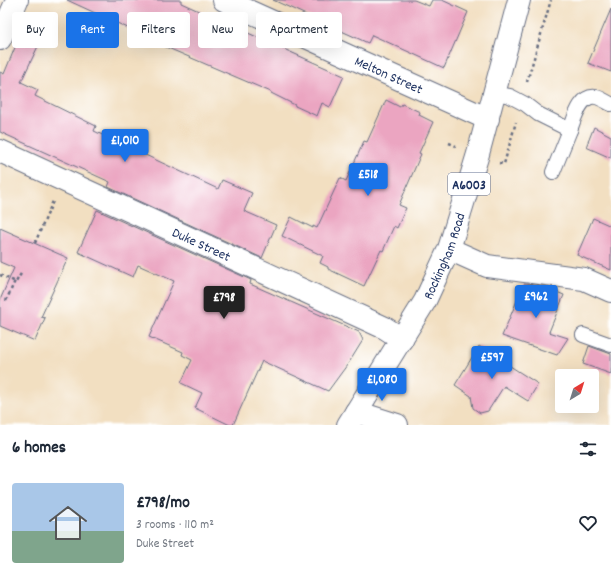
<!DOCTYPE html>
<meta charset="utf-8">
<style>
:root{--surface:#fff;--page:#f2f2f3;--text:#1f2937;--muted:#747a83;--accent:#1a73e8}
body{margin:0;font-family:Dekko,sans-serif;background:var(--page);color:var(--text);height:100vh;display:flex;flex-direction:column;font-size:15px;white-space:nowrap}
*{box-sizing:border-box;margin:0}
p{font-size:13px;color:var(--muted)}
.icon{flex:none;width:22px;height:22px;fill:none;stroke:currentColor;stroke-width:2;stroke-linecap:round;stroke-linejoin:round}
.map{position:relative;height:425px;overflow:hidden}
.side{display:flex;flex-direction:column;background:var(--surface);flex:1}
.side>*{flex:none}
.banner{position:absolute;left:12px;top:12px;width:400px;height:36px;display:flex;gap:8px}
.needle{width:26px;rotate:38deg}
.controls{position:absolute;left:555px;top:369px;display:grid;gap:8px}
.controls a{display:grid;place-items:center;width:44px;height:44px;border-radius:4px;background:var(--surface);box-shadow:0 4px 16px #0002;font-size:20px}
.price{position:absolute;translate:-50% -34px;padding:0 9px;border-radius:4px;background:var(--accent);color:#fff;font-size:13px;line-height:26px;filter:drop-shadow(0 1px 2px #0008)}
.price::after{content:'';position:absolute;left:50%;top:24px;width:12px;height:9px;margin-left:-6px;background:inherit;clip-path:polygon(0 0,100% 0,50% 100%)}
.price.selected{background:#222;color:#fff}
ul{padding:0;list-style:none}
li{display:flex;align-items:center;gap:12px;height:100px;padding:0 12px}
li span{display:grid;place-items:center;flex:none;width:112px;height:80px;border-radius:4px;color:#555}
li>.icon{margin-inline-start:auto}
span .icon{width:48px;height:48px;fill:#fffc;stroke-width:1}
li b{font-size:17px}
h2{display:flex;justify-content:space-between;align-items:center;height:48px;padding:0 12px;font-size:17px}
.pill{padding:0 14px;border-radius:4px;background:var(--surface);box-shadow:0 4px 16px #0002;font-size:14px;line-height:36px}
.pill.selected{background:var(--accent);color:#fff}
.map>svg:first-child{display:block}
.building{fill:#eba5c1}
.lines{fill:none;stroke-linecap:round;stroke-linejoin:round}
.service-casing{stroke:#666d81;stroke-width:16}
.minor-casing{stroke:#666d81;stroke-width:24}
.primary-casing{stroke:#666d81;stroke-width:24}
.path{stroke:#666d81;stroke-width:2.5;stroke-dasharray:3 3;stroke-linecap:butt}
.service{stroke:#fff;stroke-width:14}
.minor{stroke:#fff;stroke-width:22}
.primary{stroke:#fff;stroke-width:22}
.labels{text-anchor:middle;stroke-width:4;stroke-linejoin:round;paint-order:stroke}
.shield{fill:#fff;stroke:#5f6d8e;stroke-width:1}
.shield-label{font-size:13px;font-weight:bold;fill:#1b2f5e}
.street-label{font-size:14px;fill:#1b2f5e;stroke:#fff}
</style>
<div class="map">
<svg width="611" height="425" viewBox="0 0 611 425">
<rect width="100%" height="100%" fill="#fff"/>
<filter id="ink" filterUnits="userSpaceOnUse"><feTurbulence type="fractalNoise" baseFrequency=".025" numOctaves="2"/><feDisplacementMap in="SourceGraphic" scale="8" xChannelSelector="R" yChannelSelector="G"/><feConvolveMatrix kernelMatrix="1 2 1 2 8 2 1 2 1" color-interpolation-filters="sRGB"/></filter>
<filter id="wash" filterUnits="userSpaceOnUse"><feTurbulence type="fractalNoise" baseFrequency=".012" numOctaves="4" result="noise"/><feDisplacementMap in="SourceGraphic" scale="16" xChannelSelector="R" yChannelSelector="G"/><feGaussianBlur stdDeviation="0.9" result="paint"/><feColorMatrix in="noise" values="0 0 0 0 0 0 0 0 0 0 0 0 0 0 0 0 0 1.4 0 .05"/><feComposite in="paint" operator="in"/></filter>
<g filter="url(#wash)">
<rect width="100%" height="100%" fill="#f2dfc1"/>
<g id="blocks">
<g class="building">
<path d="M67 0H181V3L344 76 330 107 322 103 317 116 295 106V105L271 93V92L154 42V40Z"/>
<path d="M273 0H414L429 6 432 0H442L468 12 444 68 372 35 368 43Z"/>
<path d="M611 9V72L588 63Z"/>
<path d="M21 33 40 42 21 82 38 90 35 96 96 126 94 131 218 189 222 180 252 193 244 211 276 225 262 258 108 187 110 182 0 132V72L4 74Z"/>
<path d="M386 100 400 107 402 104 420 112 419 115 433 122 419 153 421 154 399 205 406 208 397 228 394 226 383 251 381 250 364 286 328 269V267L320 263 323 256 282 236 291 217 313 228V226L317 228 340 178 346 181 364 141 367 142Z"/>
<path d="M594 127 611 136V158L586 147Z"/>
<path d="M97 210 251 280 250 284 359 332 363 340 350 361 328 391 262 361 233 425H230L195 408 202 393 181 383 192 360 182 355 183 352 149 337 174 281 138 265 133 277 78 252Z"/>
<path d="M593 218 611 226V270L577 255Z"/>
<path d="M0 228 68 258 41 317 45 318 35 341 0 326V300L14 268 0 262Z"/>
<path d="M524 284 542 286 564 295 549 332 568 338 557 355 502 336Z"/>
<path d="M479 346 538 384 528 401 504 386 488 411 480 413 473 408 471 396 455 385Z"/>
<path d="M589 346 611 354V374L583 364Z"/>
</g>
</g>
</g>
<g filter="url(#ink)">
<use href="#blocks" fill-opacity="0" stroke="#666d81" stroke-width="1"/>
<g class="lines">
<g class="service-casing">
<g id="service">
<path d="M495 93 510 96 525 104 538 114 570 130 553 172"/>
<path d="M570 130C574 120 580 94 596 97 601 98 606 102 611 104"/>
<path d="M583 335 611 345"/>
</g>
</g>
<g class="minor-casing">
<g id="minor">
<path id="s1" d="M224 0 488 119"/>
<path d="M0 39 17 0"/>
<path id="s2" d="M0 151 385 328 402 339"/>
<path d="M449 249 487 266 584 279 611 291"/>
<path d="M356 412 397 425"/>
</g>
</g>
<g class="primary-casing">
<g id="primary">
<path id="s3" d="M348 425 425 301 449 249 478 154 519 0"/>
</g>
</g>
<g class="path">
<path d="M527 82 551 0"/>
<path d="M449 143 456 146"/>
<path d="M499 163 504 164 516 122"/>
<path d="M35 243 53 201"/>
<path d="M0 275 16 282 22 272"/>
<path d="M6 301 15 281"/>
</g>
<use href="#service" class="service"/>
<use href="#minor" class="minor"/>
<use href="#primary" class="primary"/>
</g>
</g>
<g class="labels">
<rect class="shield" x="448" y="173" width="42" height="22" rx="3"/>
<g class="shield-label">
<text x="469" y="189">A6003</text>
</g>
<g class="street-label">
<text dy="5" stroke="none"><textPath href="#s1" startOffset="181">Melton Street</textPath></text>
<text dy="5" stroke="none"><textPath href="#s2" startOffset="222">Duke Street</textPath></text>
<text dy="5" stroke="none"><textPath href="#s3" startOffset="195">Rockingham Road</textPath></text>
</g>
</g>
</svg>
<div class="controls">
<a><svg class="needle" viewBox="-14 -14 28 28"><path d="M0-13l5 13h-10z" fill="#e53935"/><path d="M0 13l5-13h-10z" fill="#747a83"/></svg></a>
</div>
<b class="price" style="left:125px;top:163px">£1,010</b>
<b class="price" style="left:368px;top:197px">£518</b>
<b class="price" style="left:536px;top:319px">£962</b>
<b class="price selected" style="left:224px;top:320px">£798</b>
<b class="price" style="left:492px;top:380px">£597</b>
<b class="price" style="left:382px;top:402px">£1,080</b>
<div class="banner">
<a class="pill">Buy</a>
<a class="pill selected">Rent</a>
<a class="pill">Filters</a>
<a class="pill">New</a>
<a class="pill">Apartment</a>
</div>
</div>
<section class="side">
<h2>6 homes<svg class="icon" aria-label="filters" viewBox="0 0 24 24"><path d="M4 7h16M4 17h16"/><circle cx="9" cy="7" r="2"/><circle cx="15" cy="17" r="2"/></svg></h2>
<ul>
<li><span style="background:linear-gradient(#a9c7e8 60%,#7fa58c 0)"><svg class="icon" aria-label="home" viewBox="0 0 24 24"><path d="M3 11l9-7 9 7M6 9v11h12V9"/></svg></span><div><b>£798/mo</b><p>3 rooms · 110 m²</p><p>Duke Street</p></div><svg class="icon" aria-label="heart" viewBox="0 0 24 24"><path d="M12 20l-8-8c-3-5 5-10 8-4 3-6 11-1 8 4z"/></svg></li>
</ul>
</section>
